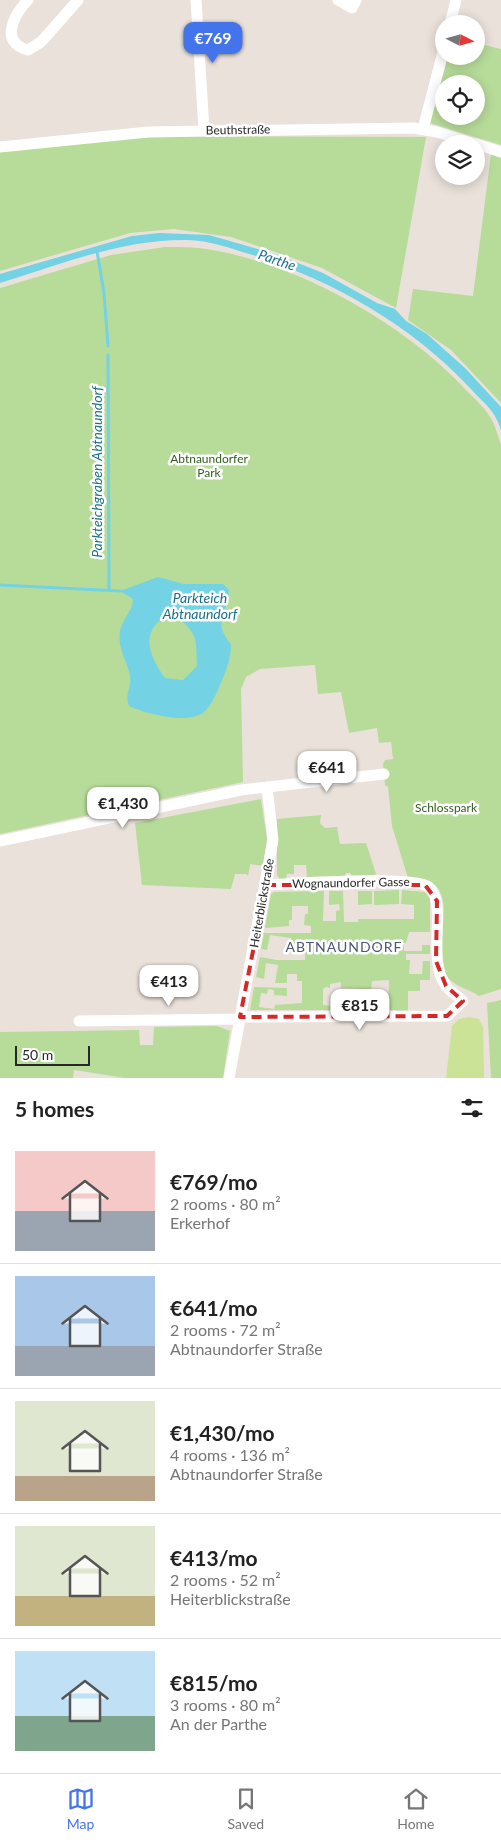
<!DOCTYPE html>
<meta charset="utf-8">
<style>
:root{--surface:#fff;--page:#f2f2f2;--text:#222;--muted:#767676;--line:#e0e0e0;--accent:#4474ec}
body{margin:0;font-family:Lato,sans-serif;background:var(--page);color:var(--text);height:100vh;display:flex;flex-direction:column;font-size:19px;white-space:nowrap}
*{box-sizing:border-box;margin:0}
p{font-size:16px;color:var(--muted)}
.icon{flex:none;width:28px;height:28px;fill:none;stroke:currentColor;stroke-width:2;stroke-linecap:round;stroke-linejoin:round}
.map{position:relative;height:1078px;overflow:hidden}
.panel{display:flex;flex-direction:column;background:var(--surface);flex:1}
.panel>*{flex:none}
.needle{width:32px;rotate:96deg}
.fabs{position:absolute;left:435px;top:15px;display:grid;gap:10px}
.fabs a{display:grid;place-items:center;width:50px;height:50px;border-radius:50%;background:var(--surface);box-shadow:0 2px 12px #0003;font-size:25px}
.scale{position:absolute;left:15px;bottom:12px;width:75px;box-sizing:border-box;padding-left:5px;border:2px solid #272727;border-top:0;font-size:14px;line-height:18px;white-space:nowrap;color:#272727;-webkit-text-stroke:4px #fff;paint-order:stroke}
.price{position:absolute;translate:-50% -42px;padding:0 11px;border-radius:10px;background:#fff;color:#222;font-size:16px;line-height:32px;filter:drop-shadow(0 1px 2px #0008)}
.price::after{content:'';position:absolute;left:50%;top:30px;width:15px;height:11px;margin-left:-8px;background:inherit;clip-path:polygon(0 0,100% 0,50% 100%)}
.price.on{background:var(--accent);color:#fff}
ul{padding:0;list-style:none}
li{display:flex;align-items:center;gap:15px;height:125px;padding:0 15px}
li+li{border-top:1px solid var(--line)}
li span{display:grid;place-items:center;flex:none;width:140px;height:100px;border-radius:0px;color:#555}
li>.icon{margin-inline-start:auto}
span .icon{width:60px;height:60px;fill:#fffc;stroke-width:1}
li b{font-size:21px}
h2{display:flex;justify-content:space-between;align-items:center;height:60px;padding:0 15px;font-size:21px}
.dock{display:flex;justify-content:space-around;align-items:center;height:70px;border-top:1px solid var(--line);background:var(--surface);font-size:14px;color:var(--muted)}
.dock a{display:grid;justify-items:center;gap:2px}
.dock .on{color:var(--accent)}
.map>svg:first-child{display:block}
.green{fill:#b7dc99;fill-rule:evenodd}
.pitch{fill:#cae396}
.water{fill:#73d2e4;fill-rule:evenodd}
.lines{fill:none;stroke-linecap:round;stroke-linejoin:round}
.stream{stroke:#73d2e4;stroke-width:3}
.street{stroke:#fff;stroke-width:11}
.marked{fill:none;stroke:#d62828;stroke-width:4;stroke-dasharray:10 6;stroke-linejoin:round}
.labels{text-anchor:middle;stroke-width:5;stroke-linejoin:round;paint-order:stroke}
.street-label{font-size:12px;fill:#272727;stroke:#fff}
.park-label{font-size:12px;fill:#325d1e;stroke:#fff}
.water-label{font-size:14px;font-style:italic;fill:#176f8c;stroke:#fff}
.neighbourhood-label{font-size:14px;letter-spacing:1px;fill:#4c5774;stroke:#fff}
</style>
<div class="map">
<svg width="501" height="1078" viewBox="0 0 501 1078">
<rect width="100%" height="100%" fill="#e9e1da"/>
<g class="green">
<path d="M476 43 501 49V145L430 123 448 56H476ZM444 84H476V116H444Z"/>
<path d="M148 136 426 137 396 308 322 268 231 237 174 229 130 233 0 271V151Z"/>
<path d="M491 154 501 157V403L451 350 408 320 413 289 473 296Z"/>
<path d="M165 247C183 247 200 247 218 251 305 268 407 326 467 391 476 400 486 409 492 420 496 428 498 437 501 445V989L479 996C469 989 453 986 447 976 427 942 471 878 408 878L392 826 388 787 385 785 383 764 385 760 393 759 391 742 379 743 377 728 349 733 341 692 318 694 315 665 260 669 246 677 241 689 243 782 0 834V288L111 255Z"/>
<path d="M261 799 267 839 263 866 250 864 248 876 246 874H235L231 889 142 885 135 823Z"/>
<path d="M321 815 320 823 325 828 337 827 340 844 366 843 376 874 370 877 351 878V873H346L345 876 307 877 306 865H294V874H287L286 879H280L277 875V819Z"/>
<path d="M399 890V904L374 905V891Z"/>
<path d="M402 890 425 892 430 899V932H409L406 943H399L400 946H404V951H422V945H430V954H406V960H410L409 974H422L423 961H430V980H420V991H408V1011L388 1010 389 980 372 981 370 1001 384 1002V1010H365V989L341 988V982L330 984V988L326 987 323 989V1005L333 1006V1010H250L254 987 287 988V996L274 995V990L268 989 267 994 261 993 259 1007 274 1009 275 1005 302 1003V981H297V974H287V983H275L278 965 266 963 264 979 256 977 260 957 277 960H305V952L286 950V945H291V938L270 935 267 950 261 949 264 933H311V926L304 925 305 914H308V906H292V920H289V926L265 928 271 894 274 892 324 891 323 921H336V911L340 910 339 904 329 905V891H343L344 922H358V919H414V905L401 904Z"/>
<path d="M358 891H372V904L358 905Z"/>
<path d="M501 1000V1078H491L487 1003Z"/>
<path d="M217 1026 230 1031 223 1078H125L74 1070 73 1078H0V1032L139 1030 140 1045H153L154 1027Z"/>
</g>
<path class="pitch" d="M469 1017 479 1019 483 1027 484 1078H446L452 1026 459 1019Z"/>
<g class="water">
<path d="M159 233 209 235 278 255 323 273 377 303 395 309 406 321 427 334 465 368 501 407V430C494 408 484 404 470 388 411 325 335 282 253 255 232 249 209 240 187 240 123 239 61 264 0 283V274L132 236Z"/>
<path d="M158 577 184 584H223L229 590C228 615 211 620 231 644 231 659 226 671 220 685 216 694 212 705 204 712 189 725 146 714 129 706 124 695 132 687 130 676 128 662 117 649 120 631 122 619 133 611 133 599L120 591ZM166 616H176C198 634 196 638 197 666L183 680 165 678C151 658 138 633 166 616Z"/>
</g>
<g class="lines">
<g class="stream">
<path d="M97 251 104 293 108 346"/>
<path d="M108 355 109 589"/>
<path d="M0 585 120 591"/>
</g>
<g class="street">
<path d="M28 0C12 17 0 43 28 50L41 42 78 0"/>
<path d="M196 0 204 130"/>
<path d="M338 0 352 8 356 0"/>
<path d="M450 24 456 0"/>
<path d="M423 129 444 48"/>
<path d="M476 144 501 152"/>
<path d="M0 147 148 132 413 128 437 132 475 144"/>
<path d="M0 841 241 790 384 774"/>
<path d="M240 1017 447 1016 463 1001C458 996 450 992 446 986 426 960 448 902 429 887 413 875 293 884 266 885"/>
<path d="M79 1021 240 1019"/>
<path d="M229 1078 273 840 267 787"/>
</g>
</g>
<path class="marked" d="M266 885H425L437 901 436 961 446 986 463 1001 447 1016 240 1017Z"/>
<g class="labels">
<g class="street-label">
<text transform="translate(238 130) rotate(-1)" y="4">Beuthstraße</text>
<text transform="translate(351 883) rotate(-1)" y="4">Wognaundorfer Gasse</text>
<text transform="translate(262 903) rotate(-80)" y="4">Heiterblickstraße</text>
</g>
<g class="park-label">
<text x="209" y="463">Abtnaundorfer<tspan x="209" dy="14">Park</tspan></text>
<text x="446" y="812">Schlosspark</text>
</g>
<g class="water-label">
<text transform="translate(277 260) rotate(19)" y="5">Parthe</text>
<text transform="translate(97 472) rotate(-90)" y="5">Parkteichgraben Abtnaundorf</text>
<text x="200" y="603">Parkteich<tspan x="200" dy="16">Abtnaundorf</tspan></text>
</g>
<g class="neighbourhood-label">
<text x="344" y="952">ABTNAUNDORF</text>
</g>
</g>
</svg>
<div class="fabs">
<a><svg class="needle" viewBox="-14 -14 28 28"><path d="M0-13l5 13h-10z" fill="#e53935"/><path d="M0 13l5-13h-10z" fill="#767676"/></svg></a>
<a><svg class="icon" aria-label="locate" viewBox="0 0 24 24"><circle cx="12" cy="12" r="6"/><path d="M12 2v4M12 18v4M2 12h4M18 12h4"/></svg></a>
<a><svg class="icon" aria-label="layers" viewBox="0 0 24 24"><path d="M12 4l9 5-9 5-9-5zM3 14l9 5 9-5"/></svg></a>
</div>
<div class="scale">50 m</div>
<b class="price on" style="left:213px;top:64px">€769</b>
<b class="price" style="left:327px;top:793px">€641</b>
<b class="price" style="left:123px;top:829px">€1,430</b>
<b class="price" style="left:169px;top:1007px">€413</b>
<b class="price" style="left:360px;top:1031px">€815</b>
</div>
<section class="panel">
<h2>5 homes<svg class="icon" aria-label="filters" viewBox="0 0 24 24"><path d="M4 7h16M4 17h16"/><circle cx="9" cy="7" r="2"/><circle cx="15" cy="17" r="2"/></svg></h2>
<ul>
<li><span style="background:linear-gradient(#f6c9c9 60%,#9aa5b1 0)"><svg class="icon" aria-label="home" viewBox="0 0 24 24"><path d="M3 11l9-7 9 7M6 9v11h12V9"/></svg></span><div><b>€769/mo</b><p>2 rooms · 80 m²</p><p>Erkerhof</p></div></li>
<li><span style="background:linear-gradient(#a9c7e8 70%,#9aa5b1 0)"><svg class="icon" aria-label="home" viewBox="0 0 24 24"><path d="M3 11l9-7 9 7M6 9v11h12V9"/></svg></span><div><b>€641/mo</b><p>2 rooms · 72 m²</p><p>Abtnaundorfer Straße</p></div></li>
<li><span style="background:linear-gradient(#dfe7d0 75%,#b9a48a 0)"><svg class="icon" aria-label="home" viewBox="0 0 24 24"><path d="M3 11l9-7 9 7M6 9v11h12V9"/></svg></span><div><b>€1,430/mo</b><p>4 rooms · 136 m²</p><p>Abtnaundorfer Straße</p></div></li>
<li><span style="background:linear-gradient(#dfe7d0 70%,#c2b280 0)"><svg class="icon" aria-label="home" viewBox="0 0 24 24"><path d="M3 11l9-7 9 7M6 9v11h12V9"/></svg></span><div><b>€413/mo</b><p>2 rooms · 52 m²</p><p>Heiterblickstraße</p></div></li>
<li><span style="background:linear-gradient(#bfe0f5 65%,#7fa58c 0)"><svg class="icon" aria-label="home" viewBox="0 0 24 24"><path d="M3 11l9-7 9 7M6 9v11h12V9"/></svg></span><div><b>€815/mo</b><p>3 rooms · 80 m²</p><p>An der Parthe</p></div></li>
</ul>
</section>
<nav class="dock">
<a class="on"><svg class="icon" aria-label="map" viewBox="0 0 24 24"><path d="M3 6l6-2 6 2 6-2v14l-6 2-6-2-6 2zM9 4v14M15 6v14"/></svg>Map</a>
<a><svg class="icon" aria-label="saved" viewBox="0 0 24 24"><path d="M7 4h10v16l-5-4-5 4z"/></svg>Saved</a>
<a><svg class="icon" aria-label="home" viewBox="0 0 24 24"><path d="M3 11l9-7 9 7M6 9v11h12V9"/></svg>Home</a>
</nav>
